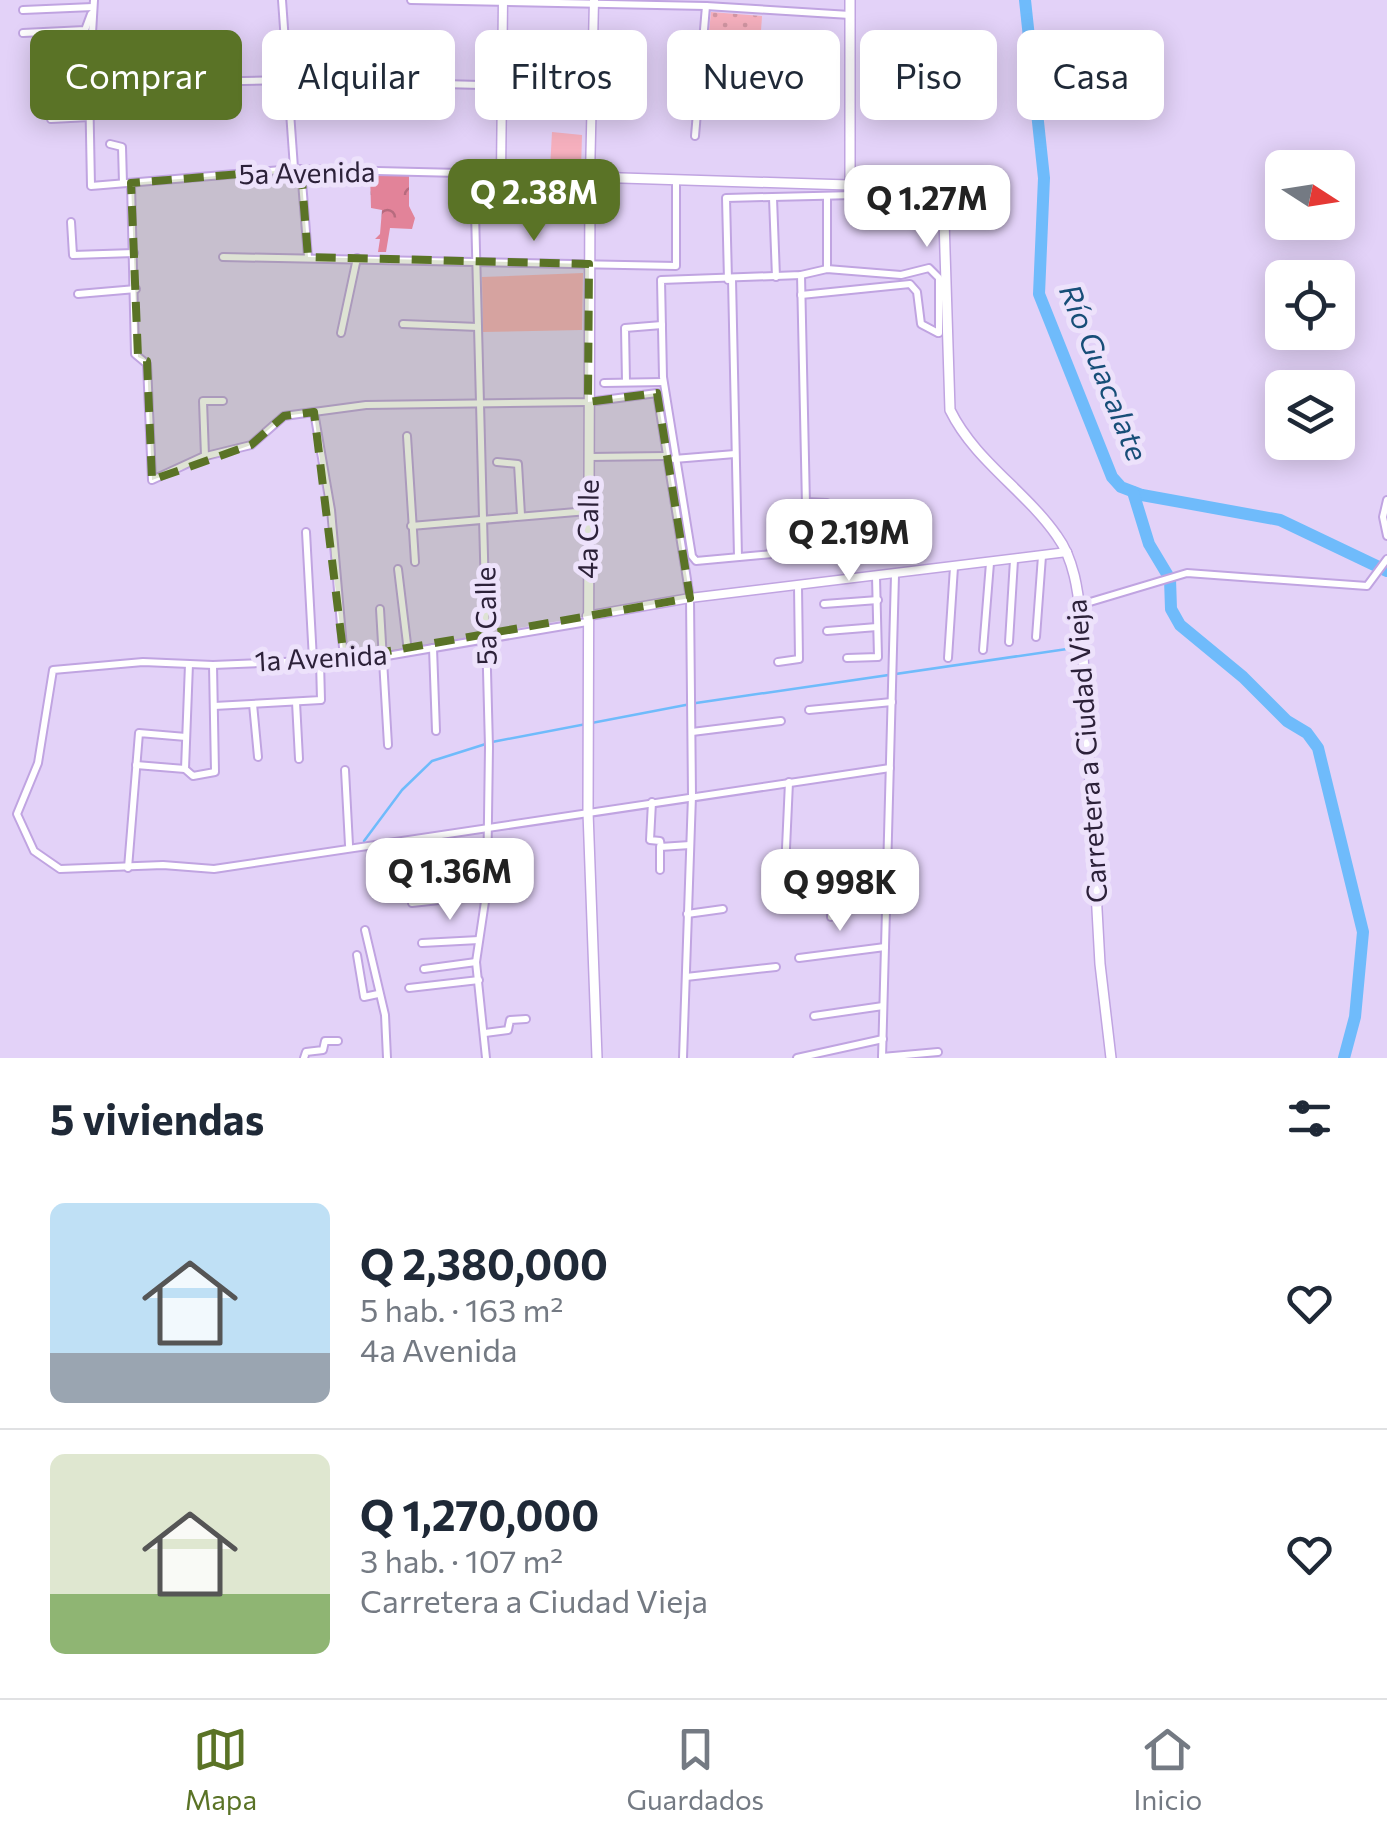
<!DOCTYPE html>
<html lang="es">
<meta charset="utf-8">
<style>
:root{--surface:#fff;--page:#f2f2f3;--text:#1f2937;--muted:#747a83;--line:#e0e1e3;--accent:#5a7326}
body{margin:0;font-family:Commissioner,sans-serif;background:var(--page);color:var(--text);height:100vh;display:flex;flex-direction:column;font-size:38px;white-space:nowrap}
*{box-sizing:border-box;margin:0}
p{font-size:32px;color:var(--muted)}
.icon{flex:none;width:55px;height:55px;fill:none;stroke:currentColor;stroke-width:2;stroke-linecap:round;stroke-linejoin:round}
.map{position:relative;height:1058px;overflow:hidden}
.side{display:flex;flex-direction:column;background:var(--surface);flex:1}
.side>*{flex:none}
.top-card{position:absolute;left:30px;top:30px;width:1328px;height:90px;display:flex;gap:20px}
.needle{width:65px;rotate:102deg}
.tools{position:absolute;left:1265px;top:150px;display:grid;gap:20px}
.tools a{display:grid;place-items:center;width:90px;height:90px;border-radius:15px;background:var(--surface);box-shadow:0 5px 25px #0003;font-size:50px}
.price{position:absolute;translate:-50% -85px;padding:0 22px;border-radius:20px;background:#fff;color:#222;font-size:32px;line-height:65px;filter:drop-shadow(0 2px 5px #0008)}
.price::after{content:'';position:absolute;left:50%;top:60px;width:30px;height:22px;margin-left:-15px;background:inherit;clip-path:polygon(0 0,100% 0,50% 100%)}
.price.selected{background:var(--accent);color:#fff}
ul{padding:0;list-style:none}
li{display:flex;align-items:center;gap:30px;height:250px;padding:0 50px}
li+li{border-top:2px solid var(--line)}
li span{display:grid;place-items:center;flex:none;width:280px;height:200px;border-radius:15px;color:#555}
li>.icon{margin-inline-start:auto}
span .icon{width:120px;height:120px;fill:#fffc;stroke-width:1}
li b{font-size:42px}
h2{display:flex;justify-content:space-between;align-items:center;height:120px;padding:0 50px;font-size:42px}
.pill{padding:0 35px;border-radius:15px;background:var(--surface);box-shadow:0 5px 25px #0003;font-size:35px;line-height:90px}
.pill.selected{background:var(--accent);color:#fff}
.tabs{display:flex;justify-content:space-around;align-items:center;height:140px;border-top:2px solid var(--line);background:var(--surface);font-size:28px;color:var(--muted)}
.tabs a{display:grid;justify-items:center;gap:5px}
.tabs .selected{color:var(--accent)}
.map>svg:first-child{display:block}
.forest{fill:url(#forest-crowns)}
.park{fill:url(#park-dots)}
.pitch{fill:#f6b0be}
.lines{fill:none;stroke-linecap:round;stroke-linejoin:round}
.stream{stroke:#6fbbfb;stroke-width:2.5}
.river{stroke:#6fbbfb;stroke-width:12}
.minor-casing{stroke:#c0a4e1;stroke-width:10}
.tertiary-casing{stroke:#c0a4e1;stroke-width:11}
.secondary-casing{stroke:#c0a4e1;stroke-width:12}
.primary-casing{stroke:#c0a4e1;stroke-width:12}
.minor{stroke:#fff;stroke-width:6}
.tertiary{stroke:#fff;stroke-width:8}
.secondary{stroke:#fff;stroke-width:9}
.primary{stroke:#fff;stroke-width:9}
.marked{fill:#5a7326;fill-opacity:0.2;stroke:#5a7326;stroke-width:8;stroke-dasharray:20 12;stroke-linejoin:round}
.labels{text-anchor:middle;stroke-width:10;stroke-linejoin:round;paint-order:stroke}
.street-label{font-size:28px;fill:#2c2139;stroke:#ede2fb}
.water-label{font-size:30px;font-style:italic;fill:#174e78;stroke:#ede2fb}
</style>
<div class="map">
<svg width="1387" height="1058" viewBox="0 0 1387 1058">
<defs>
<pattern id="forest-crowns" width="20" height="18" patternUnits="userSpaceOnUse" patternTransform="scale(2.5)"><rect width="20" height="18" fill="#e28399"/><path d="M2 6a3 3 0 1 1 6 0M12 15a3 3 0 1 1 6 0" fill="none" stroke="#b76b7e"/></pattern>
<pattern id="park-dots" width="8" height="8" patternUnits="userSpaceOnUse" patternTransform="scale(2.5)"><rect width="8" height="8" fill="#f6b0be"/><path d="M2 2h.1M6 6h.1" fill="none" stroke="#d397a4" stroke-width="1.8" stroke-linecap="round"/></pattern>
</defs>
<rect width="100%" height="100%" fill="#e3d2f8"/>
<path class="forest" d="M370 173 409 174V206L415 218 412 229 390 228 386 252H378L380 239H375L380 234 382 210 371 208Z"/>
<path class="park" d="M711 12 762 16 760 46 708 42Z"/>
<g class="pitch">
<path d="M552 132 582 135 581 170 550 169Z"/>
<path d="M583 273 582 330 483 332 482 277Z"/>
</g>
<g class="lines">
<path class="stream" d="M364 841 402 790 432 761 492 742 696 703 1067 649"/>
<g class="river">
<path d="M1025 0 1044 178 1039 294 1112 477 1121 487 1142 495 1280 520 1387 571"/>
<path d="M1133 492 1149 544 1170 579 1171 609 1180 625 1243 677 1287 721 1307 733 1318 748 1363 932 1355 1017 1344 1058"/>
</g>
<g class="minor-casing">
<g id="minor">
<path d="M94 0 89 84 91 186 294 169 501 174"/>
<path d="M282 0 294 168"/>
<path d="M411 0 706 6 850 15"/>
<path d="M23 10 93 7"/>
<path d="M23 33 85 30 91 14"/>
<path d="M89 84 288 80 591 88"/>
<path d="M51 119 90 117"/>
<path d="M695 136 706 6"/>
<path d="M110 144 122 147 123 183"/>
<path d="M301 169 308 257"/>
<path d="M474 174 489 747 487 888 476 962 486 1058"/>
<path d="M131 183 135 354 147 364 152 480 202 457 251 445 284 416 366 405 588 402 657 393 690 598 692 796 683 1058"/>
<path d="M827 196V269"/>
<path d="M773 198 776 277"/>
<path d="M71 222 73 255 134 253"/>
<path d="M223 257 676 266V180"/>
<path d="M801 275 807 551"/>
<path d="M732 279 738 557"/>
<path d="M728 280 726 198 855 195"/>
<path d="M78 294 136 289"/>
<path d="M801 295 910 284 917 292 921 324 938 333"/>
<path d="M403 324 478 327"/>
<path d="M341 333 357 258"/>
<path d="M626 382 625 328 662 325"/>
<path d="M604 383 663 382"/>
<path d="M314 412 331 510 344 659"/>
<path d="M407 436 415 562"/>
<path d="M205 456 203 401H223"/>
<path d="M589 457 666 456"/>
<path d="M674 459 735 454"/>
<path d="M497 462 518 464 521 515"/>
<path d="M1387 500 1383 517 1387 536"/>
<path d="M805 502 827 503V549L696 561 692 556 663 377 661 280 801 275 827 269 901 275 929 268 939 278V333"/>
<path d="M411 526 588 511"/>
<path d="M306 532 313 660"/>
<path d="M398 569 408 652"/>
<path d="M824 604 878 600"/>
<path d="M1080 605 1187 573 1367 586 1387 559"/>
<path d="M380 609 388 745"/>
<path d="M587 622 375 658 213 665 143 662 53 670 38 763 17 814 34 851 60 869 163 865 214 869 890 768"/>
<path d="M827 631 877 627"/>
<path d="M1036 637 1042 556"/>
<path d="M1009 642 1014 560"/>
<path d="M433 648 436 731"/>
<path d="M983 650 990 563"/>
<path d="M847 658 878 657 876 577"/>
<path d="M948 658 954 567"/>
<path d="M778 662 799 659 798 586"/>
<path d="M296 702 299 759"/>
<path d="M253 704 258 757"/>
<path d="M214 706 321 700 320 661"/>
<path d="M809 710 892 702"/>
<path d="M692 732 781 721"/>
<path d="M136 765 185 769 193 776 215 772 213 665"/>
<path d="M185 769 189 664"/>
<path d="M345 770 349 845"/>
<path d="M789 782 785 870 888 856"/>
<path d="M652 802 650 840 660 841 661 847"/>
<path d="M831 864V917"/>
<path d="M128 868 139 733 186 737"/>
<path d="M660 870V847L690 845"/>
<path d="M412 903 485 895"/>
<path d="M687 914 723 909"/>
<path d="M365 930 385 1015 387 1058"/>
<path d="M422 943 479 940"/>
<path d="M357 955 364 997 378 994"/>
<path d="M799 958 885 947"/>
<path d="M424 969 476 962"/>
<path d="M686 977 776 967"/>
<path d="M409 988 479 980"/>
<path d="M814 1016 883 1006"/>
<path d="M485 1033 508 1030 510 1020 526 1019"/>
<path d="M882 1057 938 1052"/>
<path d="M304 1058 306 1052 323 1050 325 1041H338"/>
<path d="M797 1058 883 1039"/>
<path d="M882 1058 895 575"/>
</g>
</g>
<g class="tertiary-casing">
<g id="tertiary">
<path d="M503 0 501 174 590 177 594 0"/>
<path d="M587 616 690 598 1067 552"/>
</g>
</g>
<g class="secondary-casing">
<path id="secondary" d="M597 1058 588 812 590 177 943 188 950 410C975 461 1025 490 1057 536 1074 559 1078 591 1081 619L1100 964 1111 1058"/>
</g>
<g class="primary-casing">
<path id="primary" d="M850 183V0"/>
</g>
<use href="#minor" class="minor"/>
<use href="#tertiary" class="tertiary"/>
<use href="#secondary" class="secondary"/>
<use href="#primary" class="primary"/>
</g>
<path class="marked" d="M301 169 308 257 589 264 588 402 657 393 690 598 344 659 314 412 284 416 251 445 152 480 147 361 138 357 131 183Z"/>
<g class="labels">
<g class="street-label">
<text transform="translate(307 173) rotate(-1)" y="10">5a Avenida</text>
<text transform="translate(588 529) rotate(-89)" y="10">4a Calle</text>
<text transform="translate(486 616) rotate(-91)" y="10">5a Calle</text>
<text transform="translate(321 658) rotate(-3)" y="10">1a Avenida</text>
<text transform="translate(1087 751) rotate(-94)" y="10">Carretera a Ciudad Vieja</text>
</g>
<g class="water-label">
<text transform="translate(1103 373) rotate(68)" y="10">Río Guacalate</text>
</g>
</g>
</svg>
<div class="tools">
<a><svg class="needle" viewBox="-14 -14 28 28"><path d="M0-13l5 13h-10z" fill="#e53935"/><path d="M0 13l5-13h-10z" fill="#747a83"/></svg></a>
<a><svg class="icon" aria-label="locate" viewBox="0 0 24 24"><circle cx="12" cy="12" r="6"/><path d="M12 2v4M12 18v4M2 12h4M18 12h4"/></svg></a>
<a><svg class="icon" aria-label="layers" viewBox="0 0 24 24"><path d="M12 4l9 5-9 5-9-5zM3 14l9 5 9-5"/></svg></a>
</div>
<b class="price selected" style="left:534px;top:244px">Q 2.38M</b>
<b class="price" style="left:927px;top:250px">Q 1.27M</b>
<b class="price" style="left:849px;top:584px">Q 2.19M</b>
<b class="price" style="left:450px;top:923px">Q 1.36M</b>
<b class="price" style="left:840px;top:934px">Q 998K</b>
<div class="top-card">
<a class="pill selected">Comprar</a>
<a class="pill">Alquilar</a>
<a class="pill">Filtros</a>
<a class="pill">Nuevo</a>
<a class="pill">Piso</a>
<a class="pill">Casa</a>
</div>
</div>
<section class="side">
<h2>5 viviendas<svg class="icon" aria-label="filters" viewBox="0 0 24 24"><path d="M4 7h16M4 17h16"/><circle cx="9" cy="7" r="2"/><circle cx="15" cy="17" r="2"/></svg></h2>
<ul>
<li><span style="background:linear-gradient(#bfe0f5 75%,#9aa5b1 0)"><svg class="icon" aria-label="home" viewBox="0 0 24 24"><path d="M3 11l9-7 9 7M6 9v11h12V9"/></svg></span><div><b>Q 2,380,000</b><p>5 hab. · 163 m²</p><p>4a Avenida</p></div><svg class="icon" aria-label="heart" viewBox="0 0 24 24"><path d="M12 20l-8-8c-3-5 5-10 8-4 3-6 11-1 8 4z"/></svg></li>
<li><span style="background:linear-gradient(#dfe7d0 70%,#8fb573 0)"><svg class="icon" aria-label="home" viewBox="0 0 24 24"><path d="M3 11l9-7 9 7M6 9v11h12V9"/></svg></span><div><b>Q 1,270,000</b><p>3 hab. · 107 m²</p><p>Carretera a Ciudad Vieja</p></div><svg class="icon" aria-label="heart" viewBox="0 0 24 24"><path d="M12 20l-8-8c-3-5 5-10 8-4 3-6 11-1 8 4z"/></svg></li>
</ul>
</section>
<nav class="tabs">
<a class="selected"><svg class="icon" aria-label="map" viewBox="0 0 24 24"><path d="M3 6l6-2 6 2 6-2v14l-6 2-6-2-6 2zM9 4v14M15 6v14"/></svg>Mapa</a>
<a><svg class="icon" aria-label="saved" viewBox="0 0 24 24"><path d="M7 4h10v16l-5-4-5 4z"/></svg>Guardados</a>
<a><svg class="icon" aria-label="home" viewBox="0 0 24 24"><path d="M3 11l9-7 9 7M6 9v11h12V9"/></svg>Inicio</a>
</nav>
